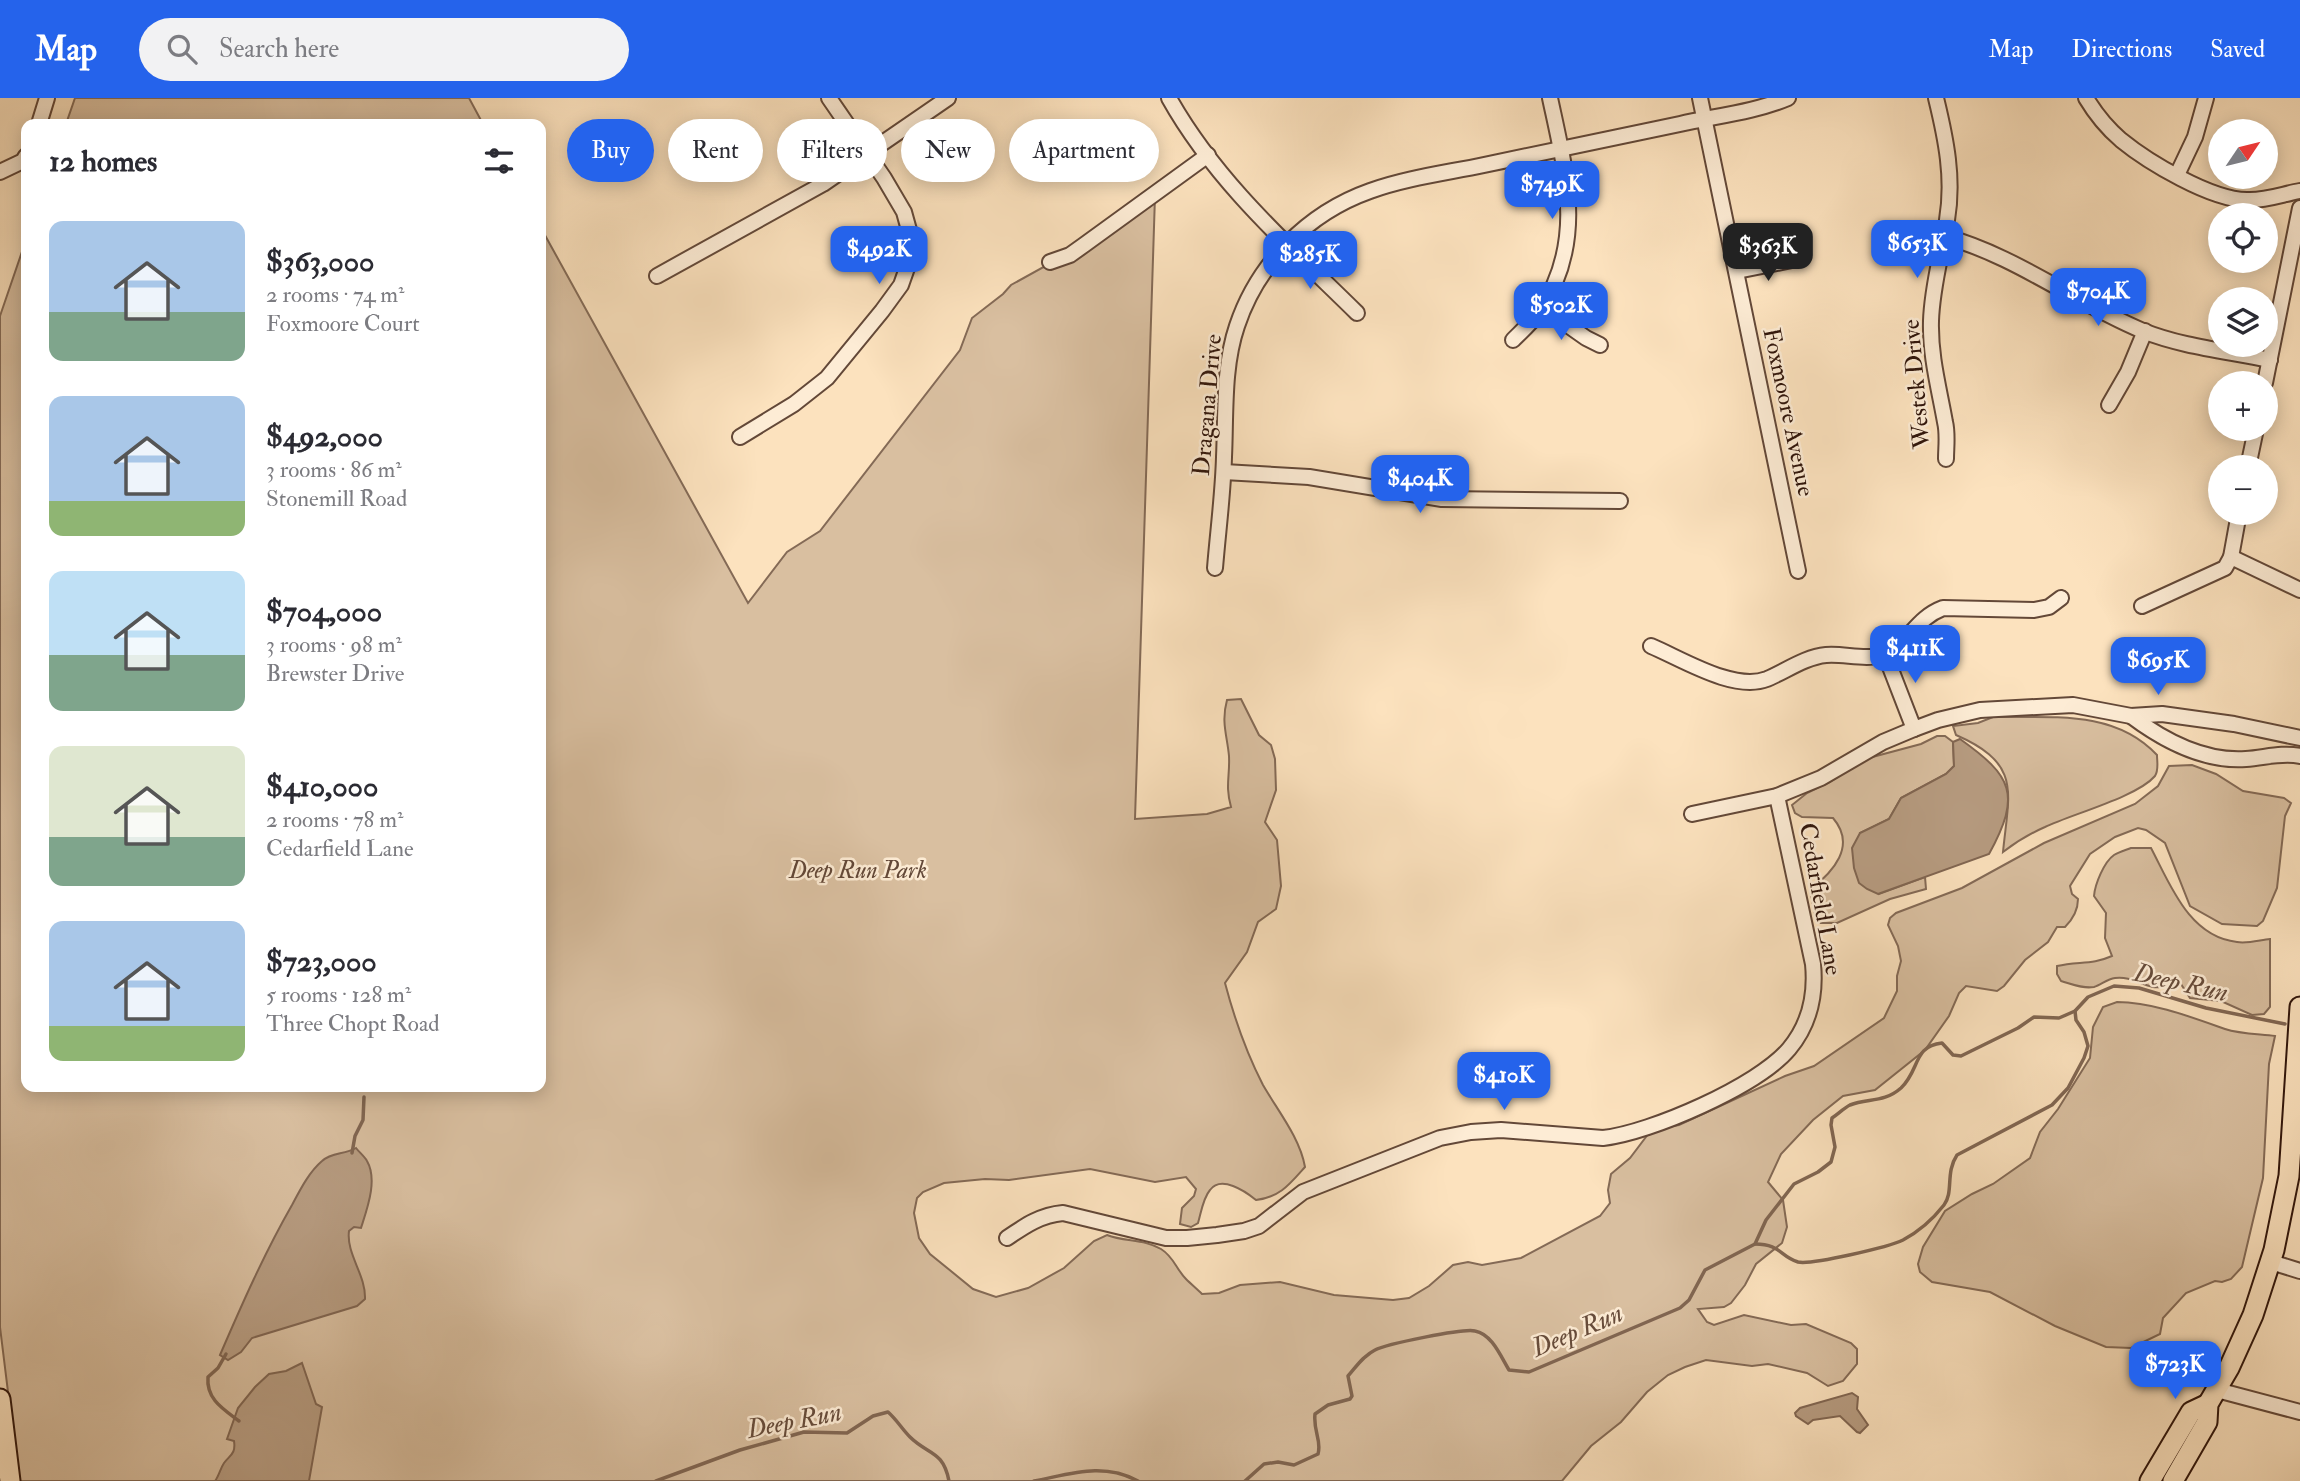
<!DOCTYPE html>
<meta charset="utf-8">
<style>
:root{--surface:#fff;--page:#f2f2f3;--text:#2b2b33;--muted:#7c7c81;--accent:#2563eb}
body{margin:0;font-family:"IM FELL Double Pica",serif;background:var(--page);color:var(--text);height:100vh;display:flex;flex-direction:column;font-size:26px;white-space:nowrap}
*{box-sizing:border-box;margin:0}
p{font-size:23px;color:var(--muted)}
.icon{flex:none;width:38px;height:38px;fill:none;stroke:currentColor;stroke-width:2;stroke-linecap:round;stroke-linejoin:round}
.map{position:relative;flex:1;overflow:hidden}
.drawer{position:absolute;left:21px;top:21px;width:525px;height:973px;display:flex;flex-direction:column;background:var(--surface);border-radius:14px;box-shadow:0 4px 18px #0003}
.drawer>*{flex:none}
.banner{position:absolute;left:567px;top:21px;width:665px;height:63px;display:flex;gap:14px}
.needle{width:46px;rotate:55deg}
.buttons{position:absolute;left:2208px;top:21px;display:grid;gap:14px}
.buttons a{display:grid;place-items:center;width:70px;height:70px;border-radius:50%;background:var(--surface);box-shadow:0 4px 18px #0003;font-size:35px}
.price{position:absolute;translate:-50% -60px;padding:0 16px;border-radius:14px;background:var(--accent);color:#fff;font-size:23px;line-height:46px;filter:drop-shadow(0 2px 4px #0008)}
.price::after{content:'';position:absolute;left:50%;top:42px;width:21px;height:16px;margin-left:-10px;background:inherit;clip-path:polygon(0 0,100% 0,50% 100%)}
.price.active{background:#222;color:#fff}
ul{padding:0;list-style:none}
li{display:flex;align-items:center;gap:21px;height:175px;padding:0 28px}
li span{display:grid;place-items:center;flex:none;width:196px;height:140px;border-radius:14px;color:#555}
li>.icon{margin-inline-start:auto}
span .icon{width:84px;height:84px;fill:#fffc;stroke-width:1}
li b{font-size:30px}
h2{display:flex;justify-content:space-between;align-items:center;height:84px;padding:0 28px;font-size:30px}
.pill{padding:0 24px;border-radius:32px;background:var(--surface);box-shadow:0 4px 18px #0003;font-size:24px;line-height:63px}
.pill.active{background:var(--accent);color:#fff}
header{display:flex;align-items:center;gap:42px;box-sizing:border-box;height:98px;padding:0 35px;background:var(--accent);color:#fff}
header strong{font-size:33px}
nav{display:flex;gap:38px;margin-inline-start:auto;font-size:24px}
.search{width:490px;height:63px;background:var(--page);display:flex;align-items:center;gap:18px;box-sizing:border-box;padding:0 24px;border-radius:38px;color:var(--muted);font-size:26px}
.map>svg:first-child{display:block}
.green{fill:#d9bfa0;stroke:#846a56;stroke-width:2}
.water{fill:#b79c81;stroke:#816652;stroke-width:2}
.lines{fill:none;stroke-linecap:round;stroke-linejoin:round}
.stream{stroke:#816652;stroke-width:3.5}
.minor-casing{stroke:#634838;stroke-width:18}
.major-casing{stroke:#30150b;stroke-width:23}
.minor{stroke:#fdecd5;stroke-width:14}
.major{stroke:#fce2be;stroke-width:19}
.labels{text-anchor:middle;stroke-width:5;stroke-linejoin:round;paint-order:stroke}
.street-label{font-size:24px;fill:#30150b;stroke:#fdecd5}
.park-label{font-size:24px;font-style:italic;fill:#634838;stroke:#fdecd5}
.water-label{font-size:26px;font-style:italic;fill:#664b3a;stroke:#fdecd5}
</style>
<header>
<strong>Map</strong>
<div class="search"><svg class="icon" aria-label="search" viewBox="0 0 24 24"><circle cx="10" cy="10" r="6"/><path d="M15 15l6 6"/></svg>Search here</div>
<nav><a>Map</a><a>Directions</a><a>Saved</a></nav>
</header>
<div class="map">
<svg width="2300" height="1383" viewBox="0 0 2300 1383">
<rect width="100%" height="100%" fill="#fce2be"/>
<filter id="stains"><feTurbulence type="fractalNoise" baseFrequency=".00286" numOctaves="4"/><feColorMatrix values="0 0 0 0 .2 0 0 0 0 .09 0 0 0 0 .02 0 0 0 .5 -.17"/></filter>
<radialGradient id="worn" r=".72"><stop offset=".6" stop-color="#630" stop-opacity="0"/><stop offset="1" stop-color="#630" stop-opacity=".3"/></radialGradient>
<g class="green">
<path d="M75 0H469L483 26H66Z"/>
<path d="M1155 98 1135 721 1207 716 1231 709C1225 687 1230 679 1229 658 1227 637 1221 624 1227 602L1241 601 1259 637 1271 647 1275 661 1276 692 1265 724 1277 742 1281 788 1276 811 1258 824 1247 854 1225 885C1234 919 1247 956 1263 987 1278 1013 1300 1040 1305 1069 1289 1087 1280 1099 1256 1102 1245 1093 1221 1077 1210 1092 1203 1100 1201 1115 1198 1125L1191 1129 1180 1126 1182 1110 1194 1098 1196 1091 1186 1079 1155 1084 1090 1071 1009 1082 985 1081 944 1085 923 1094 917 1100 914 1115 919 1140 930 1156 973 1191 996 1199 1028 1190 1064 1170 1094 1143 1107 1137C1125 1144 1144 1141 1161 1151 1174 1159 1176 1171 1186 1181 1191 1186 1197 1191 1202 1196L1219 1195 1240 1187 1280 1184 1334 1197 1393 1202 1409 1200 1429 1188 1453 1167 1468 1164 1482 1167 1521 1160 1600 1118 1610 1105 1608 1092 1611 1076 1630 1060 1649 1035 1656 1031 1679 1027 1785 978 1814 968 1884 920 1897 893V878L1901 863 1898 848 1888 827 1890 820 1896 815 1962 790 2044 745 2135 706 2158 688 2169 668 2192 667 2216 676 2243 693 2284 700 2291 705 2285 718 2277 790 2263 823 2257 828 2222 826 2190 808 2165 745 2146 732 2138 730 2115 739 2090 756 2070 788 2072 796 2078 801C2078 812 2073 821 2065 829H2057L2048 844 2025 862 2004 888 1997 893 1966 888 1959 895 1949 918 1925 952 1875 992 1843 998 1813 1022 1781 1056 1768 1084 1783 1102 1787 1129 1782 1145 1756 1166 1745 1187 1731 1205 1724 1209 1698 1211 1707 1224 1714 1227 1744 1217 1791 1227 1806 1226 1851 1245 1857 1251V1266L1843 1283 1828 1288 1807 1275 1768 1266 1752 1268 1706 1262 1685 1269 1668 1277 1647 1294 1621 1324 1591 1348 1562 1383H19L0 1229V218L26 142V989H541V130L748 505 787 454 820 433 960 252 972 220 1003 196 1011 187 1123 125Z"/>
<path d="M1993 619C2051 620 2114 611 2157 657 2157 664 2159 672 2155 678 2137 699 2072 716 2045 729 2029 736 2016 744 2003 754 2009 693 2022 666 1956 637L1953 628 1978 625Z"/>
<path d="M1937 638H1945L1953 644 1954 668 1946 676 1901 700 1889 721 1860 735 1879 796 1925 779 1926 791 1890 801 1837 825H1820L1816 821 1810 792C1833 774 1857 748 1833 720L1802 719 1795 715 1792 707 1807 695 1830 684 1865 661 1921 646Z"/>
<path d="M2131 750H2151C2170 786 2189 839 2237 844 2247 846 2260 842 2270 841V909L2264 916 2252 917 2221 903 2190 900 2179 883C2169 884 2164 891 2153 889 2140 886 2129 878 2115 880 2107 881 2101 887 2094 889 2083 891 2072 886 2061 883L2057 876V868C2078 863 2092 867 2112 858L2105 840 2106 815 2094 798C2095 786 2104 764 2114 757 2119 754 2126 752 2131 750Z"/>
<path d="M2117 904C2152 904 2191 919 2225 931 2240 936 2259 936 2275 938L2269 966 2263 1080 2242 1169 2231 1181 2222 1184 2215 1183 2186 1195 2163 1220 2160 1236 2131 1250 2106 1249 2055 1228 1990 1194 1932 1184 1920 1174 1918 1166 1923 1149 1945 1113 1972 1096 1993 1086 2030 1060 2040 1034 2058 1011 2090 960 2093 929 2103 909Z"/>
</g>
<g class="water">
<path d="M1960 641C2012 678 2022 696 1989 756L1878 796 1867 791 1859 785 1854 770 1852 750 1860 735 1889 721 1901 700 1946 676 1954 668 1953 644Z"/>
<path d="M356 1050C359 1054 365 1059 367 1063 378 1082 367 1111 361 1130L354 1129 349 1133C346 1156 366 1177 365 1201L357 1208 252 1240 241 1254 228 1262 220 1257C242 1206 264 1156 292 1107 300 1092 309 1074 322 1063 332 1054 344 1057 356 1050Z"/>
<path d="M302 1265 316 1306 322 1309 309 1383H215C219 1378 220 1371 224 1365 230 1357 236 1356 234 1343L227 1341 238 1310 255 1289 269 1276 286 1273Z"/>
<path d="M1852 1295 1858 1299 1857 1311 1868 1327 1860 1335 1857 1334 1840 1318 1813 1322 1808 1326 1796 1318 1795 1315 1800 1310Z"/>
</g>
<g class="lines">
<g class="stream">
<path d="M352 1055 355 1038 363 1022 364 999"/>
<path d="M1755 1146C1781 1146 1779 1158 1798 1164 1812 1167 1889 1149 1903 1142 1918 1134 1933 1121 1944 1107 1954 1094 1945 1075 1957 1057L2052 1007 2068 990 2084 960 2088 948 2084 934 2076 922 2075 913"/>
<path d="M226 1256 218 1270 208 1279C206 1301 223 1311 239 1323"/>
<path d="M656 1383 740 1352 804 1334 847 1335 873 1318 888 1314C897 1322 902 1331 910 1339 928 1357 943 1352 949 1383"/>
<path d="M1034 1383C1071 1376 1103 1364 1138 1383"/>
<path d="M1245 1383 1264 1366 1278 1364 1294 1367 1318 1356C1322 1342 1313 1334 1315 1316L1328 1307 1350 1301 1352 1298 1348 1278C1356 1269 1363 1258 1375 1252 1386 1246 1464 1230 1475 1233 1492 1236 1501 1259 1509 1272L1529 1274 1680 1210 1689 1202 1705 1172 1755 1146 1766 1122 1794 1086 1818 1074 1831 1064 1835 1049 1831 1027 1832 1020C1838 1016 1844 1010 1850 1007 1868 1000 1884 1005 1901 990 1920 972 1913 948 1942 945L1953 957 1961 958 2018 930 2034 919 2059 920 2075 913 2088 899 2114 888 2139 890 2206 910 2285 926"/>
</g>
<g class="minor-casing">
<g id="minor">
<path d="M1169 0C1216 84 1289 148 1357 215"/>
<path d="M1700 0 1798 473"/>
<path d="M1936 0C1946 41 1954 80 1947 122 1942 156 1932 188 1931 223 1930 258 1939 290 1945 324 1948 336 1946 349 1946 361"/>
<path d="M2086 0C2095 15 2107 30 2121 42 2148 64 2211 102 2247 102 2265 103 2283 96 2300 93"/>
<path d="M39 26 47 0"/>
<path d="M0 74 23 63 26 58"/>
<path d="M2177 77 2195 39 2206 0"/>
<path d="M1943 138C2015 157 2075 205 2143 233 2183 249 2228 253 2270 262"/>
<path d="M1050 164 1070 157 1084 147 1208 57"/>
<path d="M1737 173 1792 162"/>
<path d="M657 178 823 86 948 0"/>
<path d="M1542 209 1586 240 1600 247"/>
<path d="M1513 242C1522 233 1532 224 1539 214 1586 145 1566 75 1550 0"/>
<path d="M2265 285 2300 110"/>
<path d="M2109 307 2128 274 2145 233"/>
<path d="M740 339 794 306 827 280 882 213 901 187 907 170 909 132 904 114 884 80 829 0"/>
<path d="M2248 369 2256 331"/>
<path d="M1224 374 1309 379 1442 401 1620 403"/>
<path d="M2231 459 2300 492"/>
<path d="M1215 470C1218 433 1223 396 1224 359 1226 316 1223 269 1237 228 1258 165 1308 115 1370 93 1406 80 1446 75 1484 67 1549 53 1615 40 1680 26 1716 18 1755 14 1788 0"/>
<path d="M2142 508 2225 470 2231 459 2239 415"/>
<path d="M1651 548C1682 561 1734 594 1767 581 1786 573 1805 559 1826 557 1847 555 1871 565 1890 553 1911 541 1917 520 1943 510L2034 512 2049 509 2061 500"/>
<path d="M1885 556 1914 631"/>
<path d="M2131 618C2163 642 2204 664 2246 661 2264 660 2282 654 2300 658"/>
<path d="M1692 716 1777 698 1821 680 1883 644 1914 631 1938 622 1980 612 2073 607 2131 618 2162 616 2234 626 2300 640"/>
<path d="M1007 1140C1026 1127 1041 1117 1063 1115L1166 1140H1187L1217 1137 1244 1133 1259 1128 1303 1094 1440 1040 1471 1034 1501 1032 1603 1040C1650 1035 1758 988 1789 951 1809 927 1816 897 1813 866L1777 698"/>
<path d="M2271 1164 2300 1173"/>
<path d="M2217 1292 2300 1314"/>
</g>
</g>
<g class="major-casing">
<g id="major">
<path d="M0 1301 10 1383"/>
<path d="M2150 1383 2191 1314 2208 1306"/>
<path d="M2173 1383 2207 1324 2208 1306 2229 1270 2253 1217 2274 1152 2289 1078 2300 909"/>
</g>
</g>
<use href="#minor" class="minor"/>
<use href="#major" class="major"/>
</g>
<g class="labels">
<g class="street-label">
<text transform="translate(1916 286) rotate(-95)" y="8">Westek Drive</text>
<text transform="translate(1207 307) rotate(-85)" y="8">Dragana Drive</text>
<text transform="translate(1789 314) rotate(78)" y="8">Foxmoore Avenue</text>
<text transform="translate(1821 801) rotate(80)" y="8">Cedarfield Lane</text>
</g>
<g class="park-label">
<text x="858" y="780">Deep Run Park</text>
</g>
<g class="water-label">
<text transform="translate(2181 884) rotate(13)" y="9">Deep Run</text>
<text transform="translate(1577 1232) rotate(-23)" y="9">Deep Run</text>
<text transform="translate(794 1322) rotate(-11)" y="9">Deep Run</text>
</g>
</g>
<rect width="100%" height="100%" filter="url(#stains)"/>
<rect width="100%" height="100%" fill="url(#worn)"/>
</svg>
<div class="buttons">
<a><svg class="needle" viewBox="-14 -14 28 28"><path d="M0-13l5 13h-10z" fill="#e53935"/><path d="M0 13l5-13h-10z" fill="#7c7c81"/></svg></a>
<a><svg class="icon" aria-label="locate" viewBox="0 0 24 24"><circle cx="12" cy="12" r="6"/><path d="M12 2v4M12 18v4M2 12h4M18 12h4"/></svg></a>
<a><svg class="icon" aria-label="layers" viewBox="0 0 24 24"><path d="M12 4l9 5-9 5-9-5zM3 14l9 5 9-5"/></svg></a>
<a>+</a>
<a>−</a>
</div>
<b class="price" style="left:1552px;top:123px">$749K</b>
<b class="price" style="left:1917px;top:182px">$653K</b>
<b class="price active" style="left:1768px;top:185px">$363K</b>
<b class="price" style="left:879px;top:188px">$492K</b>
<b class="price" style="left:1310px;top:193px">$285K</b>
<b class="price" style="left:2098px;top:230px">$704K</b>
<b class="price" style="left:1561px;top:244px">$502K</b>
<b class="price" style="left:1420px;top:417px">$404K</b>
<b class="price" style="left:1915px;top:587px">$411K</b>
<b class="price" style="left:2158px;top:599px">$695K</b>
<b class="price" style="left:1504px;top:1014px">$410K</b>
<b class="price" style="left:2175px;top:1303px">$723K</b>
<div class="banner">
<a class="pill active">Buy</a>
<a class="pill">Rent</a>
<a class="pill">Filters</a>
<a class="pill">New</a>
<a class="pill">Apartment</a>
</div>
<section class="drawer">
<h2>12 homes<svg class="icon" aria-label="filters" viewBox="0 0 24 24"><path d="M4 7h16M4 17h16"/><circle cx="9" cy="7" r="2"/><circle cx="15" cy="17" r="2"/></svg></h2>
<ul>
<li><span style="background:linear-gradient(#a9c7e8 65%,#7fa58c 0)"><svg class="icon" aria-label="home" viewBox="0 0 24 24"><path d="M3 11l9-7 9 7M6 9v11h12V9"/></svg></span><div><b>$363,000</b><p>2 rooms · 74 m²</p><p>Foxmoore Court</p></div></li>
<li><span style="background:linear-gradient(#a9c7e8 75%,#8fb573 0)"><svg class="icon" aria-label="home" viewBox="0 0 24 24"><path d="M3 11l9-7 9 7M6 9v11h12V9"/></svg></span><div><b>$492,000</b><p>3 rooms · 86 m²</p><p>Stonemill Road</p></div></li>
<li><span style="background:linear-gradient(#bfe0f5 60%,#7fa58c 0)"><svg class="icon" aria-label="home" viewBox="0 0 24 24"><path d="M3 11l9-7 9 7M6 9v11h12V9"/></svg></span><div><b>$704,000</b><p>3 rooms · 98 m²</p><p>Brewster Drive</p></div></li>
<li><span style="background:linear-gradient(#dfe7d0 65%,#7fa58c 0)"><svg class="icon" aria-label="home" viewBox="0 0 24 24"><path d="M3 11l9-7 9 7M6 9v11h12V9"/></svg></span><div><b>$410,000</b><p>2 rooms · 78 m²</p><p>Cedarfield Lane</p></div></li>
<li><span style="background:linear-gradient(#a9c7e8 75%,#8fb573 0)"><svg class="icon" aria-label="home" viewBox="0 0 24 24"><path d="M3 11l9-7 9 7M6 9v11h12V9"/></svg></span><div><b>$723,000</b><p>5 rooms · 128 m²</p><p>Three Chopt Road</p></div></li>
</ul>
</section>
</div>
